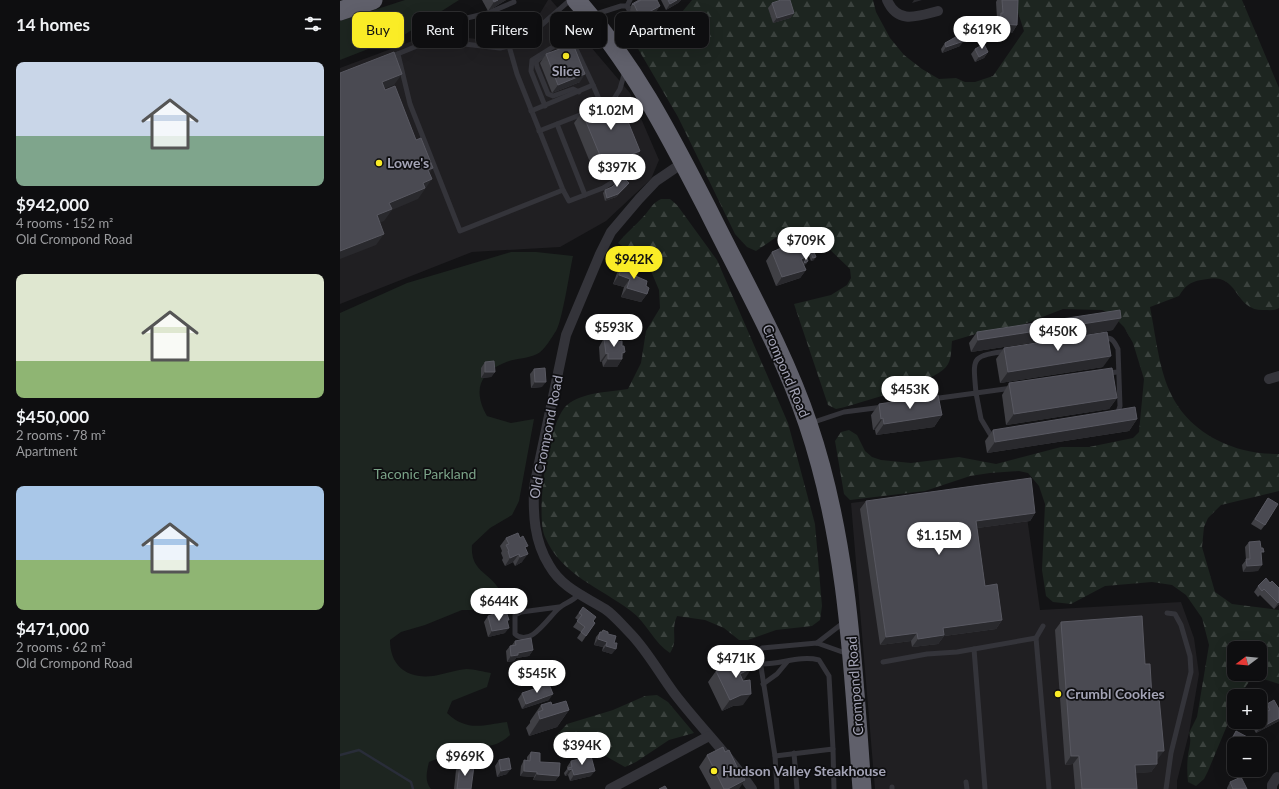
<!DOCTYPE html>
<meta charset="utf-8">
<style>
:root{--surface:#0e0e10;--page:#1c1c1e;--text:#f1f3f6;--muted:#9b9c9f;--line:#2e2e30;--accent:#faec26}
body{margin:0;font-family:Lato,sans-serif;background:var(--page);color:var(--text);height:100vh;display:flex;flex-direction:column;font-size:15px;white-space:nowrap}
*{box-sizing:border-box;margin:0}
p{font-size:13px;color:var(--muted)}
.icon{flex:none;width:22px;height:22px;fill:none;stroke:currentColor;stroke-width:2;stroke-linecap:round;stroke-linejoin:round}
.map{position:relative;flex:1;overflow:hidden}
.side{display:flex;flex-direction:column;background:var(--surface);width:340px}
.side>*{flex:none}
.guide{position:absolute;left:12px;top:12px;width:380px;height:36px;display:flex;gap:8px}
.needle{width:26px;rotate:254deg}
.controls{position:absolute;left:887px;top:641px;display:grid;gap:8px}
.controls a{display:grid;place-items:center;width:40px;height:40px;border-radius:8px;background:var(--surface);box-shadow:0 4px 16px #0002,0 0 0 1px var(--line);font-size:20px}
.price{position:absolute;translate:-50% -34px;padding:0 9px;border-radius:14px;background:#fff;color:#222;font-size:13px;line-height:26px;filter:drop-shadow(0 1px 2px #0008)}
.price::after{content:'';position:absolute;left:50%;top:24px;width:12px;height:9px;margin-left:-6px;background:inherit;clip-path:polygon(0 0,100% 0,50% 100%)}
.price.active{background:var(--accent);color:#111}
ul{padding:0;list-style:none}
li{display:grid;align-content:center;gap:8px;height:212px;padding:0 16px}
li span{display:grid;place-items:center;height:124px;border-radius:8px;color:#555}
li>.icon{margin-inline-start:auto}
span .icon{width:72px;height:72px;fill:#fffc;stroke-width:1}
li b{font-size:17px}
h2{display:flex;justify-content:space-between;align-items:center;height:48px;padding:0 16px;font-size:17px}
.tag{padding:0 14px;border-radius:8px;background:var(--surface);box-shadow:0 4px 16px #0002,0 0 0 1px var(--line);font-size:14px;line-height:36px}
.tag.active{background:var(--accent);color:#111}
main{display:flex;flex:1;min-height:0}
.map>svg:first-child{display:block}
.built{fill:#201f22}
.green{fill:#1d2520}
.forest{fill:url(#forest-firs);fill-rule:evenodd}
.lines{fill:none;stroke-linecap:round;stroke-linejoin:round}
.stream{stroke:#292d39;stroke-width:2.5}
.lane{stroke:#34343a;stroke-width:5}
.street{stroke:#34343a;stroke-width:10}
.highway{stroke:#60606b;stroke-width:19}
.wall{fill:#404045}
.shaded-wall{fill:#29292d}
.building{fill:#4a4a52;stroke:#585861}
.poi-dot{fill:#faec26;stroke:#0e0e10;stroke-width:1.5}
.labels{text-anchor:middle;stroke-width:3.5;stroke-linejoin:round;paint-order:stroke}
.poi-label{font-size:14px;font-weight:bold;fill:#a4a4b6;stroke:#0e0e10;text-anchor:start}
.street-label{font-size:14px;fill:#a4a4b6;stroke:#0e0e10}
.park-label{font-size:14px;fill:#7aa287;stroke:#0e0e10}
</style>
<main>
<section class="side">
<h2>14 homes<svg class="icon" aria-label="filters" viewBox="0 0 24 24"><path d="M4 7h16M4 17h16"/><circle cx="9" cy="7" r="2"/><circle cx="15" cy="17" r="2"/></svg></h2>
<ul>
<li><span style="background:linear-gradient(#c9d6e8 60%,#7fa58c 0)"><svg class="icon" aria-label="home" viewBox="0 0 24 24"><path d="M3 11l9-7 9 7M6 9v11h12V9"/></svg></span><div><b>$942,000</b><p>4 rooms · 152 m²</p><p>Old Crompond Road</p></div></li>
<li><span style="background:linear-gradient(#dfe7d0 70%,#8fb573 0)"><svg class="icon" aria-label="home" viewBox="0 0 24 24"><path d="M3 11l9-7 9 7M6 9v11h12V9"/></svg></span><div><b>$450,000</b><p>2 rooms · 78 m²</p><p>Apartment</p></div></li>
<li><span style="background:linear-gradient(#a9c7e8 60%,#8fb573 0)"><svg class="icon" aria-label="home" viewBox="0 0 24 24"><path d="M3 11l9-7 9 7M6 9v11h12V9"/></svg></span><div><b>$471,000</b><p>2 rooms · 62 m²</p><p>Old Crompond Road</p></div></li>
</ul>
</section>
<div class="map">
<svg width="939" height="789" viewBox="0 0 939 789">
<defs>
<pattern id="forest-firs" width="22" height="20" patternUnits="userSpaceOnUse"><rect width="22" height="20" fill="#1d2520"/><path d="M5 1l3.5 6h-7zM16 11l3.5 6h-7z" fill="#3b423e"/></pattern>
</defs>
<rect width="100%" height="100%" fill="#131315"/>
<g class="built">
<path d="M208 0H211L290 93 319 160 311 179 266 221 220 247 132 252 0 304V68L91 34 147 40 164 39 185 28 199 15Z"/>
<path d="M682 481 700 610 841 602 854 638 859 674 849 733 837 781V789H535L511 503Z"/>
</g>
<g class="green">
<path d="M65 0H119L64 35 0 60V21Z"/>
<path d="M171 252H196L233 256C230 270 222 322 216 331 212 337 204 351 197 354 187 359 175 358 164 363 137 374 134 393 147 416L171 423 194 419 179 501 172 515 150 528 132 545C130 574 152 571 162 595L158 606 146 610H122L85 625 61 632 50 640C50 666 67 679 93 676 104 674 115 670 127 669 134 669 144 672 151 673L147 687 112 701 107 713C127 732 142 725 167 722L170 735C151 752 143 743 122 749 111 752 100 758 89 762 87 771 84 781 91 789H0V313L67 283Z"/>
</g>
<g class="forest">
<path d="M352 0H533L536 12 550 38 564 55 582 69 599 79 616 78 625 82H635L653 76 684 31 674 0H902L939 88V308C935 311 929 310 924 310 898 311 899 284 880 279 874 277 867 279 861 280 850 282 845 286 839 296L810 307C821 364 821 410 877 440 897 450 916 454 939 454V491L881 505 868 518 864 527 862 547 875 592 892 604 939 610V684L921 678 911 679 899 696H894V709L868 771 864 779 856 786 848 782C847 773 847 764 848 755 849 747 852 741 849 733L857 717 869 645 862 618 846 595 832 585 812 582 765 586 731 604 713 602 706 596 702 570 705 504 699 486 688 473 679 471 650 473 630 476 585 491 510 500 504 494 495 441 501 432 509 430 517 435 525 451 532 457 541 460 571 463 619 457 656 464 721 447H749L793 438 799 432 804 379 793 343 784 327 771 314 762 310 723 309 669 330 639 333 612 341C611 350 612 360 606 367 592 383 528 400 505 407L496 409 488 405 454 304 491 295 507 285 511 278 510 269 483 243 466 236H438L416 251 407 247 395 234 338 117 297 47 305 35 337 18ZM894 648H920V674H894Z"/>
<path d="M321 199H330L337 205 377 260 448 423 475 524 482 606 480 620 472 626 436 630 408 640H399L384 628 365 620 337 616C330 632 339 639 330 653 314 643 307 623 291 611 261 588 221 575 205 537 195 515 208 421 227 405 242 392 270 392 288 389L301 363 306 331 320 308 319 290 308 264 278 243C286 233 295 226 303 217 310 210 312 203 321 199Z"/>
<path d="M317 695 328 702 354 733 329 740 296 762 285 767 262 754 213 749 215 737 227 724 273 710 305 696Z"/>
</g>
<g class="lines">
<path class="stream" d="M0 755 19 750 71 782 73 789"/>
<g class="lane">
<path d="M287 6 290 0"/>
<path d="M253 15 281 6H287"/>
<path d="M106 42 113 26 127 18 148 13 174 2"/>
<path d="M276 43 295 29 296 23 287 6"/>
<path d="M169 46 177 74 223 190 229 201 263 188 298 166 295 149"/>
<path d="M58 54 70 104 120 231 223 190"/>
<path d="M210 54 200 58 196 62 197 67 208 94 213 96 233 89 239 92"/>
<path d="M55 55 82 44 106 42 160 48 169 46 190 35 230 0"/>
<path d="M253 85 262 106"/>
<path d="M272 102 280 89 285 71"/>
<path d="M273 102 285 100 304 102"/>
<path d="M191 111 253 85 237 51 228 44 216 45 192 60 191 71 205 106"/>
<path d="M217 124 245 195"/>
<path d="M199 131 245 113"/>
<path d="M763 338C772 337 774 341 778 349L780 406 777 415"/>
<path d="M668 351C630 356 633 357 636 393L672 388"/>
<path d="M767 373 778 372"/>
<path d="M592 399 636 393 641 419 650 434H655"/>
<path d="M471 423 504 412 543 407"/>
<path d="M219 607 181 612 175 615V634C190 648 208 618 218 609 224 603 232 602 238 595"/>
<path d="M696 638 709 789"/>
<path d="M477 643 503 623"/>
<path d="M634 649 645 789"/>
<path d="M543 662 587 654 617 652 696 638 703 626"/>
<path d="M420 664C440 665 459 655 479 660L489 676 493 749"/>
<path d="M423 684 437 674 447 662"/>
<path d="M454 753 457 789"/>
<path d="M435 756 493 749 494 789"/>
<path d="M626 782 627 789"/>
<path d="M552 787V789"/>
<path d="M437 789 435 756 419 654 422 648 477 643 508 654"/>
<path d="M826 789 831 753 851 672 850 656 841 625 835 614 827 613"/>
</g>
<g class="street">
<path d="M547 0C558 25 578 16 598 11"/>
<path d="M344 162 316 181 299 199 271 232 260 254 226 335 194 487C193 514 194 541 209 565 222 588 244 596 265 609 274 615 282 625 289 632 307 650 319 673 334 693 359 726 389 755 412 789"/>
<path d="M929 379 939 376"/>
<path d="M270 789 369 736"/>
<path d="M932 789V785L937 777"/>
</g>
<g class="highway">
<path d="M236 0C293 63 330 136 368 210 403 281 443 350 468 424 508 542 513 666 522 789"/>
<path d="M0 11 33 0"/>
</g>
</g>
<g class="wall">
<path d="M142 0H166L148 11Z"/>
<path d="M321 0H341L338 3 326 10Z"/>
<path d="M657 0H678L677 25 672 33H655V21L657 18 656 2Z"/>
<path d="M432 3 454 13 450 18 433 23 428 8Z"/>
<path d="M292 4 316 12 297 22 290 10 291 8 290 7Z"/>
<path d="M605 43 620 46 602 53 601 49Z"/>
<path d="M635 49 648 52 644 58 635 62 631 54Z"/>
<path d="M206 54 240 82 212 93 200 63Z"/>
<path d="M242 112 300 151 292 162 256 177 234 123Z"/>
<path d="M287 186 276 197 265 201 263 193 265 190Z"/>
<path d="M454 240 467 258 468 261 466 264 464 265 466 270 460 278 436 286 426 261 432 252 451 244Z"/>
<path d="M467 244 474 260 471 261 465 246Z"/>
<path d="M283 264 293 275 306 286 307 294 301 302 281 297 284 287 273 284 277 273Z"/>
<path d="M773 330 631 352 629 343 637 332Z"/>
<path d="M264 338 278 342 282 346 285 352 282 356V359L277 367H263L262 362H260L259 347Z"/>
<path d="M664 348 763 367 660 383 656 359Z"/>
<path d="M145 362 155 372 151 377 141 378V368Z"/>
<path d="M194 369 202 387 191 388 190 374Z"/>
<path d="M669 383 777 398 769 409 666 425 662 395Z"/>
<path d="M539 404 602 415 594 427 536 435 535 430H533L531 415Z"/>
<path d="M797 419 789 431 647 453 645 441 653 430Z"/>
<path d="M928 498 925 525 921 530 911 524Z"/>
<path d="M526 501 695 513 690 521 637 528 645 586 662 620 656 629 604 636 598 644 572 647 571 641 540 645 520 509Z"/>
<path d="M166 538 185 549 182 562 175 566 173 562 165 566 162 560 163 558 161 553 162 551 160 546Z"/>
<path d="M909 542 921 555 918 571 903 572 902 565 906 560 905 547Z"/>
<path d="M926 578 939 604 934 609 920 595 918 597 914 592 918 586Z"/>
<path d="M243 607 253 621 255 623 242 642 237 638 241 632 233 627 238 620 235 618Z"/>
<path d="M148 616H158L167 622 165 633 148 637 144 622Z"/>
<path d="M721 622 805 664 812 698 818 759H817V764L811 772 795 773 797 789H735L733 764 725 765 715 630Z"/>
<path d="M263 630 268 634 272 654 262 651 263 647 254 645 256 637 260 632H262Z"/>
<path d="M175 641 193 650 189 656 176 658 174 661 167 662 166 651 170 646 172 645Z"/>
<path d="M376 671 404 680H403V705L393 706 382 711 368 682Z"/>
<path d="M182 693 209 700 182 709 178 699Z"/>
<path d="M927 704 939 721 916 733 910 722H920L921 714 924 713 923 710Z"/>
<path d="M201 705H212L229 710 217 727 189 736 186 728 190 723V721Z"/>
<path d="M896 731 911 744H894V750L887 746 892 737Z"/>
<path d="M894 751V764L889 761Z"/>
<path d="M191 752 200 762 219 776 215 781 193 780 194 777 180 776 181 766 184 760 187 761V757Z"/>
<path d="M385 752 400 773 399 789H371L359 767 367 755Z"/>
<path d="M159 760 167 774 157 777 155 766Z"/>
<path d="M231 761 251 776 230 781 228 775 225 776 224 773 227 769V767Z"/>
<path d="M120 764 131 789H114L116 770Z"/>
<path d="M890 782 907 789H887V788Z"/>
</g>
<g class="shaded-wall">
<path d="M158 0H166L148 11 154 2Z"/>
<path d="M337 0H341L338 3 326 10 330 4Z"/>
<path d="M574 0H582L572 3Z"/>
<path d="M320 6 316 12 297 22 300 17Z"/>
<path d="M454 13 450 18 433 23 437 18Z"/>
<path d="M660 24 677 25 672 33H655Z"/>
<path d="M624 41 620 46 602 53 606 47Z"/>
<path d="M648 52 644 58 635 62 639 57Z"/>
<path d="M62 74 54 85 34 93 42 82Z"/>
<path d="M245 74 240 82 212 93 218 85Z"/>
<path d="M300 151 292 162 256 177 264 165Z"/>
<path d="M93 168 85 179 88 170Z"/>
<path d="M92 179 78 199 52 210 44 221 29 227 37 215 49 203 83 183Z"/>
<path d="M289 183 287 186 276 197 265 201 267 198Z"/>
<path d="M44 234 36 245 0 259V251Z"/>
<path d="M468 256 462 265 461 259Z"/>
<path d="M476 257 474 260 471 261 473 258Z"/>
<path d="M468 261 466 264 463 265 465 263Z"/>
<path d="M466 270 460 278 436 286 442 277Z"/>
<path d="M279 275 290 279 284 287 273 284Z"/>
<path d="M287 288 307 294 301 302 281 297Z"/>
<path d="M781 318 773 330 631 352 638 340Z"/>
<path d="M285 352 280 359H282L277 367H263L268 359 282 353Z"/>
<path d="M268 353 262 362H260L266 354Z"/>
<path d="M771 356 763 367 660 383 668 372Z"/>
<path d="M145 372H155L151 377 141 378Z"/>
<path d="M195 382H206L202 387 191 388Z"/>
<path d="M777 398 769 409 666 425 674 414Z"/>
<path d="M602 415 594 427 536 435 544 424Z"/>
<path d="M543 418 535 430H533L541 419Z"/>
<path d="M797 419 789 431 647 453 655 442Z"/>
<path d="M695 513 690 521 630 529 636 521Z"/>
<path d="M179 554 173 562 165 566 170 558Z"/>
<path d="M188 554 182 562 175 566 180 557Z"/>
<path d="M922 565 918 571 903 572 907 566Z"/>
<path d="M939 602V604L934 609 938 603Z"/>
<path d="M662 620 656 629 604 636 598 644 572 647 578 639 603 628Z"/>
<path d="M169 628 165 633 148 637 152 631Z"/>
<path d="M577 633 571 641 540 645 546 637Z"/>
<path d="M258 639 267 642 263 647 254 645Z"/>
<path d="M266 646 276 649 272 654 262 651Z"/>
<path d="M193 650 189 656 176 658 174 661 167 662 171 656 178 653Z"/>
<path d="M412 668 404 680 392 685 400 674Z"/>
<path d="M213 694 209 700 182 709 186 704Z"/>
<path d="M411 694 403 705 393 706 382 711 390 700 401 695Z"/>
<path d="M229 710 217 727 189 736 200 719Z"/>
<path d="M939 718V721L916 733 920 728Z"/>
<path d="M817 751H824L818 759H811Z"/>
<path d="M731 756H739L733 764 725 765Z"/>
<path d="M817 764 811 772 789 774 795 765Z"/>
<path d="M171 769 167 774 157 777 161 771Z"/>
<path d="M232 769 228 775 225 776 229 770Z"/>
<path d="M184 771 197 772 194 777 180 776Z"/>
<path d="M255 771 251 776 230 781 234 775Z"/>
<path d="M197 774 219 776 215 781 193 780Z"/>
<path d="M405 780 399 789H388Z"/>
</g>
<g class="building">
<path d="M153 0H158L154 2Z"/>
<path d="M299 0H301L294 4 293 5 292 4Z"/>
<path d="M301 0H317L320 6 300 17 294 4Z"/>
<path d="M328 0H337L330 4Z"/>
<path d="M441 0H450L454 13 437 18 432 3Z"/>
<path d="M662 0H678L677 25 660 24 661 13H663Z"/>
<path d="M621 34 624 41 606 47 605 43Z"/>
<path d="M233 44 245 74 218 85 206 54Z"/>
<path d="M644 44 648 52 639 57 635 49Z"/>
<path d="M54 52 62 74 42 82 45 90 55 86 76 140 81 138 93 168 88 170 92 179 83 183 85 188 49 203 52 209 37 215 44 234 0 251V73Z"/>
<path d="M278 97 300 151 264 165 242 112Z"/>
<path d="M283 177 289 183 278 194 267 198 265 190 272 187Z"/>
<path d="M460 238 468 256 461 259 466 270 442 277 432 252 455 242 454 240Z"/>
<path d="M470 242 476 257 473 258 467 244Z"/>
<path d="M467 258 468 261 465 263 464 262Z"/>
<path d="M283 264 295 268 293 275 307 281 306 286 309 288 307 294 287 288 290 279 279 275Z"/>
<path d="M780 310 781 318 638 340 637 332Z"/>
<path d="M767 332 771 356 668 372 664 348Z"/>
<path d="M277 337 278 342 282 341V346H284L285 352 282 353V359H268V353L266 354 264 338Z"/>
<path d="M154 361 155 372H145V362Z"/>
<path d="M205 368 206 382H195L194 369Z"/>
<path d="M772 368 777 398 674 414 669 383Z"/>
<path d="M598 395 602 415 544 424 543 418 541 419 539 404Z"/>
<path d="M795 407 797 419 655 442 653 430Z"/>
<path d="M691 478 695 513 636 521 645 586 657 584 662 620 603 628 604 635 578 639 577 633 546 637 526 501Z"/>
<path d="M928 498 938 504 925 525 915 519Z"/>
<path d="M178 533 180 538 183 536 188 546 185 547 188 554 180 557 179 554 170 558 168 551H169L166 545 169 544 166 538Z"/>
<path d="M920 541 921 548H923L924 552H921L922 565 907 566 906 559H910L909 542Z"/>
<path d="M926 578 930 583 932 581 939 588V602L938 603 924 589 922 591 918 586Z"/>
<path d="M243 607 256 617 253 621 255 623 246 636 241 632 245 627 237 621 242 615 239 613Z"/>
<path d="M157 613 158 616 167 614 169 620H167L169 628 152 631 148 616Z"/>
<path d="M802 616 805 664H810L812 698 819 697 824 751H817V764L795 765 797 789H742L739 756H731L721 622Z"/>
<path d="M263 630 268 632V634L276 636 274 643H277L276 649 266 646 267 642 258 639 260 632H262Z"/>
<path d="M191 638 193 650 178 653V655L171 656 170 646 176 645 175 641Z"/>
<path d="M407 657 412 668 400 674 403 681 410 680 411 694 401 695 390 700 376 671Z"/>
<path d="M209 684 213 694 186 704 182 693Z"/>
<path d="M934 700 939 709V718L920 728 917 722H920V713L921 714 930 710 927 704Z"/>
<path d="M226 701 229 710 200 719 198 712 203 710 201 705 211 702 212 705Z"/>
<path d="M896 731 913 740 911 744H898L891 741Z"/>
<path d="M383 747 385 752 389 750 400 773H401L405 780 388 789H384L367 755Z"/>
<path d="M191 752 200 753V762L220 763 219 776 197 774V772L184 771V760L190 761Z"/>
<path d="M251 756 255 771 234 775 232 769 229 770 228 768 232 767 231 761Z"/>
<path d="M169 758 171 769 161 771 159 760Z"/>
<path d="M120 764 134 766 131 789H117Z"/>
<path d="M901 777 907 789H893L890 782Z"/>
<path d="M325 786 327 789H319Z"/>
</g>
<g class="poi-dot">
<circle cx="226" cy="56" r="4"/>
<circle cx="39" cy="163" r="4"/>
<circle cx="718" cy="694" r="4"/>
<circle cx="374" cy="771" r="4"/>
</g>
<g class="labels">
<g class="poi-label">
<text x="226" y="76" text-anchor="middle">Slice</text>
<text x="47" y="168">Lowe's</text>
<text x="726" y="699">Crumbl Cookies</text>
<text x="382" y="776">Hudson Valley Steakhouse</text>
</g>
<g class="street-label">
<text transform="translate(446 371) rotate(67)" y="5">Crompond Road</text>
<text transform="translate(206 437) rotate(-79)" y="5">Old Crompond Road</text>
<text transform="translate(515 686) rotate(-94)" y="5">Crompond Road</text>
</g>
<g class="park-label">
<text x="85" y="479">Taconic Parkland</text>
</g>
</g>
</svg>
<div class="controls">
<a><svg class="needle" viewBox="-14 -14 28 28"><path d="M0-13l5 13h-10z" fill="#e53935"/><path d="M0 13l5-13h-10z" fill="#9b9c9f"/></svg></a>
<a>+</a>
<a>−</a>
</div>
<b class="price" style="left:642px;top:50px">$619K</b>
<b class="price" style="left:271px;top:131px">$1.02M</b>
<b class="price" style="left:277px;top:188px">$397K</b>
<b class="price" style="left:466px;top:261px">$709K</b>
<b class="price active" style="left:294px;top:280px">$942K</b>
<b class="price" style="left:274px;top:348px">$593K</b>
<b class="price" style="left:718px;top:352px">$450K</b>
<b class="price" style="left:570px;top:410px">$453K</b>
<b class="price" style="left:599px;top:556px">$1.15M</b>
<b class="price" style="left:159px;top:622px">$644K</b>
<b class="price" style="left:396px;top:679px">$471K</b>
<b class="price" style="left:197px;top:694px">$545K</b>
<b class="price" style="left:242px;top:766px">$394K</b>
<b class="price" style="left:125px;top:777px">$969K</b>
<div class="guide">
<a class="tag active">Buy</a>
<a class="tag">Rent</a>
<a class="tag">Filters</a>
<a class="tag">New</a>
<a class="tag">Apartment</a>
</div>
</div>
</main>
